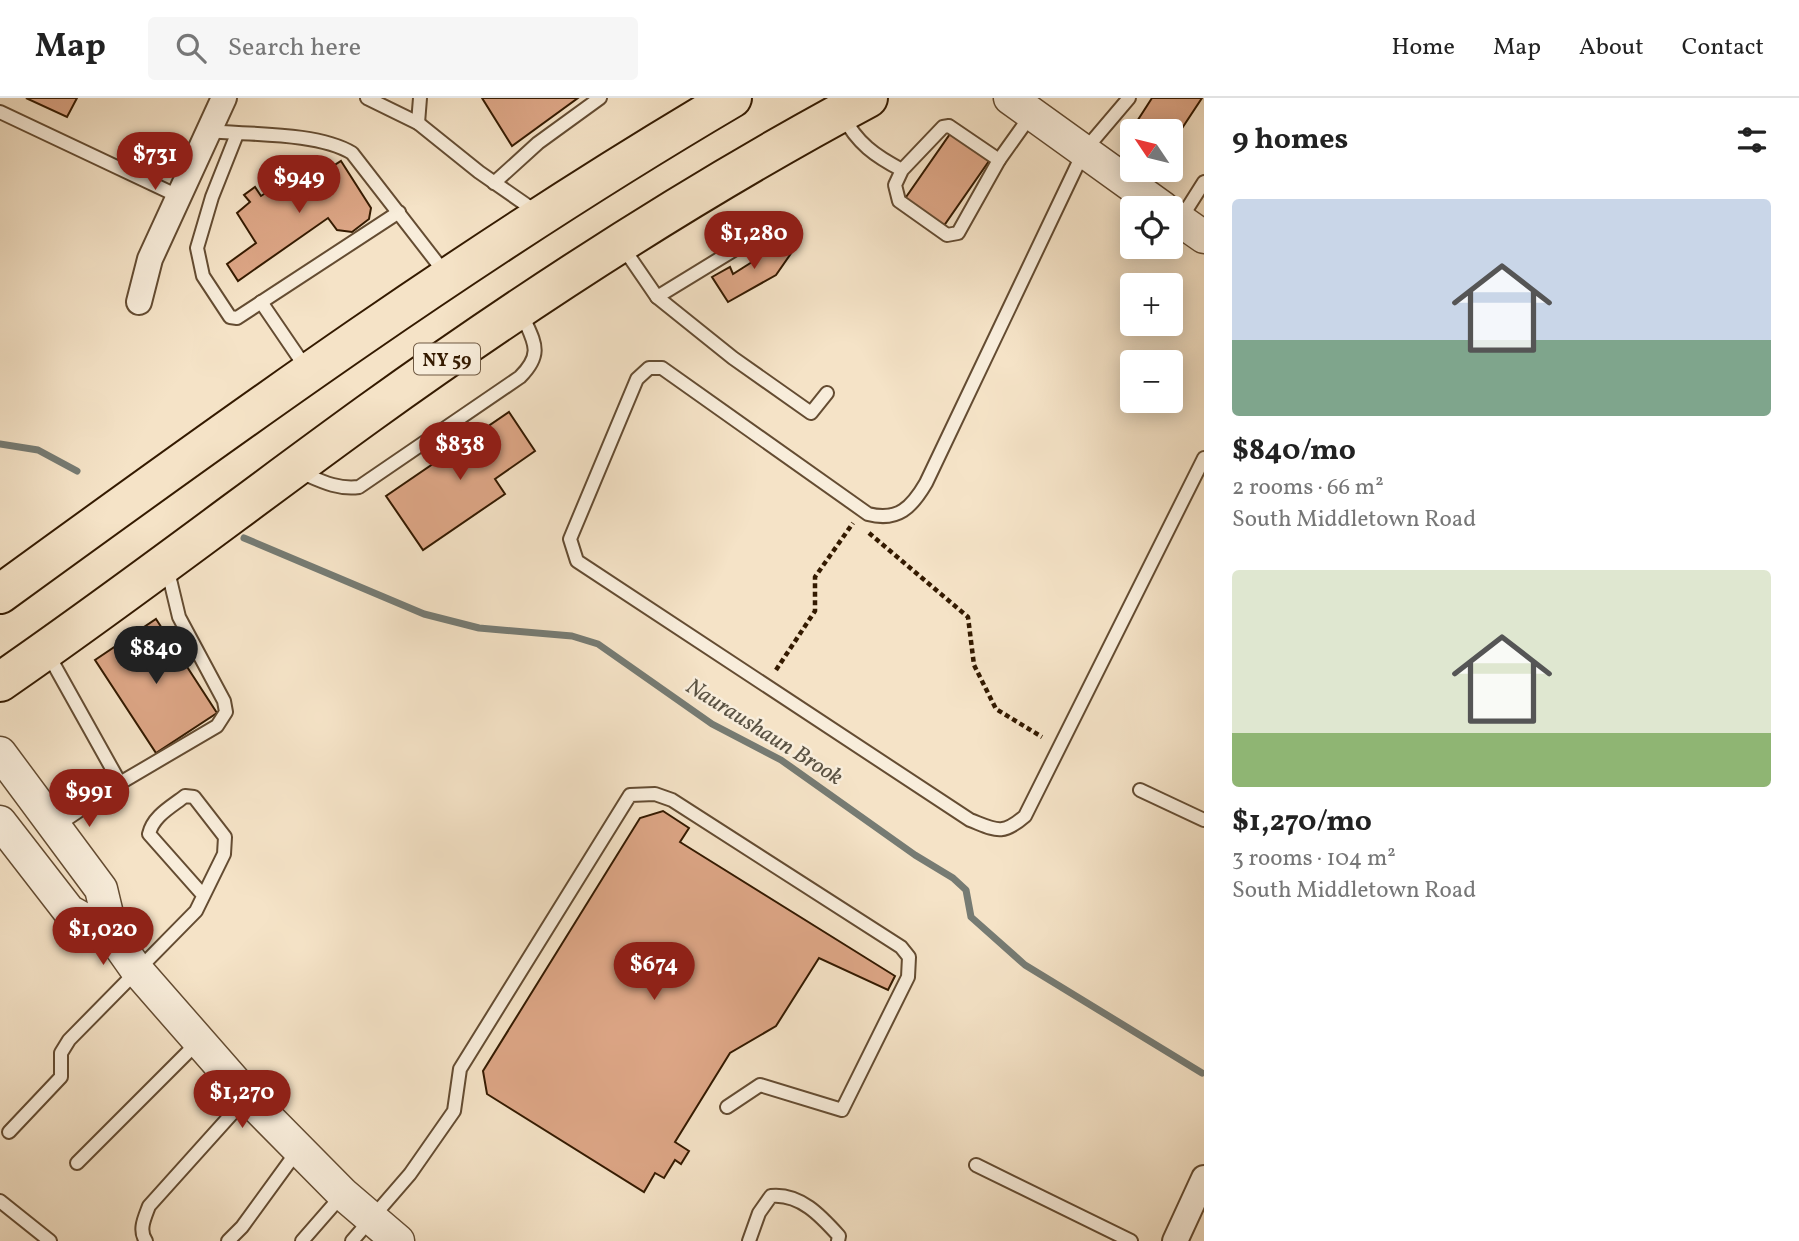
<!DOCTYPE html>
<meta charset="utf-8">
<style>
:root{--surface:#fff;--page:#f6f6f6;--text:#222;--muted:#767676;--line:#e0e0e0;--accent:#8f2418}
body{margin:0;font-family:Vollkorn,serif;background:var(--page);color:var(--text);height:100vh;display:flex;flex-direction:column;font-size:26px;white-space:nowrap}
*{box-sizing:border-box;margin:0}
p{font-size:23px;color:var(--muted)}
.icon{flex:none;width:38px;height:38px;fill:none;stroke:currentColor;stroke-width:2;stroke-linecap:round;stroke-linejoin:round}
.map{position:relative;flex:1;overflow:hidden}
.details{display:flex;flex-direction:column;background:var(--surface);width:595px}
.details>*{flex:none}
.needle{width:46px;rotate:305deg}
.fabs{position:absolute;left:1120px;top:21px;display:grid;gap:14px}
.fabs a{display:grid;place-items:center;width:63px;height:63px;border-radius:7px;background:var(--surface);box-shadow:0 4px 18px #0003;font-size:35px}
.price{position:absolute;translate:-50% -60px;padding:0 16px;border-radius:24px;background:var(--accent);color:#fff;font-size:23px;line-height:46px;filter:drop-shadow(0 2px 4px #0008)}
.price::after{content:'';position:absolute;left:50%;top:42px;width:21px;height:16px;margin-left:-10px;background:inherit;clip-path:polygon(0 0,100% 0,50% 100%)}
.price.on{background:#222;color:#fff}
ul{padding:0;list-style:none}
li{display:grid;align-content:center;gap:14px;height:371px;padding:0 28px}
li span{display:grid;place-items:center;height:217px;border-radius:7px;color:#555}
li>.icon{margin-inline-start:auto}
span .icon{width:126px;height:126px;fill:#fffc;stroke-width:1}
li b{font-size:30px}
h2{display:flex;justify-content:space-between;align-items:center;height:84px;padding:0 28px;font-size:30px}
header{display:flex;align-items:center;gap:42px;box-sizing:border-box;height:98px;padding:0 35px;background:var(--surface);border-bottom:2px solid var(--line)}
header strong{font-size:33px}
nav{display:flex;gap:38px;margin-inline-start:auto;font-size:24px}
.search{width:490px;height:63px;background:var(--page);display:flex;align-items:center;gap:18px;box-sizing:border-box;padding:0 24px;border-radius:7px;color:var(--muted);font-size:26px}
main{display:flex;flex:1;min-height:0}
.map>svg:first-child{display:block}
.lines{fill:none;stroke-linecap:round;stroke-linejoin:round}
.stream{stroke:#767b73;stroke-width:7}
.building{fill:#dda686;stroke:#341a00;stroke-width:2}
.service-casing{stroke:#644c32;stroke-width:16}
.minor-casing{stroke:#644c32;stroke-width:28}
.tertiary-casing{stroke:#644c32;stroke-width:35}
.primary-casing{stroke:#341a00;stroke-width:42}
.path{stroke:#341a00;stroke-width:4.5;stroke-dasharray:5 3.5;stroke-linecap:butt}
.service{stroke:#f8eddb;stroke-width:12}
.minor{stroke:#f8eddb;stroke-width:24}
.tertiary{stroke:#f8eddb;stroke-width:32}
.primary{stroke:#f5e3c7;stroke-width:38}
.labels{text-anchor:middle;stroke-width:5;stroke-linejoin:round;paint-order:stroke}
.shield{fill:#f8eddb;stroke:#6f5942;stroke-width:2}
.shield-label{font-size:19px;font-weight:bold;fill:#341a00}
.water-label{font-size:23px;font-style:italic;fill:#5a5243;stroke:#f8eddb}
</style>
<header>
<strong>Map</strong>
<div class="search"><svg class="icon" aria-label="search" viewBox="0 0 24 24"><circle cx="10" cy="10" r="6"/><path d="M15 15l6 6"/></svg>Search here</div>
<nav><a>Home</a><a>Map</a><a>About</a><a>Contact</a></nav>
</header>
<main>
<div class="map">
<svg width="1204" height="1143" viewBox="0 0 1204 1143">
<rect width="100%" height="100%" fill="#f5e3c7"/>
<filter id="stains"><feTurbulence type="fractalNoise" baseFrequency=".00286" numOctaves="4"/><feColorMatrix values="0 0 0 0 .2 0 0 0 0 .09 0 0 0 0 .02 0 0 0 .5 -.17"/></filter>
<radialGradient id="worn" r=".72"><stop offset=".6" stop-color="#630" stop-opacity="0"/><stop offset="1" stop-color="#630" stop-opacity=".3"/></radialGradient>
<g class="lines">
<g class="stream">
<path d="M0 346 38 352 77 373"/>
<path d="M244 440 424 516 479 530 572 538 598 546 712 626 781 662 915 757 953 780 966 792 971 819 1025 867 1202 975"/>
</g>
</g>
<g class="building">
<path d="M26 0H77L67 19Z"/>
<path d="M482 0H578L512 48Z"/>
<path d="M1152 0H1202L1171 47V33L1132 31Z"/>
<path d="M950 36 989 63 943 129 904 102Z"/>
<path d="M341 63 371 110 369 121 352 134 337 132 328 120 238 183 227 166 256 145 237 115 250 104 244 97 255 89 261 98 275 89 283 100Z"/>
<path d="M783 138 792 154 776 177 728 204 712 179 730 169 733 176 763 157 760 151Z"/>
<path d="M509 314 535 353 495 381 505 396 423 452 386 398Z"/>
<path d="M156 521 217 615 156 655 95 562Z"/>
<path d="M663 713 689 730 680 744 895 878 888 892 819 860 776 928 730 955 675 1044 689 1053 681 1066 675 1062 664 1080 655 1075 644 1094 487 996 483 973 640 720Z"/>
</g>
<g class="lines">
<g class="service-casing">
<g id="service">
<path d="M367 0 418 25 479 74 538 115"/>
<path d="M1129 0 1084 53 926 385C912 409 898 424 868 416L662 270H649L637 281 570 441 577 463 970 722C996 732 1002 738 1025 718L1204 360"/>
<path d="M0 14 178 98"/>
<path d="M843 18C857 45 875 58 902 72L943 29 949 28 999 62 958 135 947 137 899 103 895 87 902 72"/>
<path d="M418 25 420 0"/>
<path d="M208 33C249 37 317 34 352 55L445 175"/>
<path d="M237 36 212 99 197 150 203 178 230 219 237 220 399 114"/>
<path d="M999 62 1031 17"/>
<path d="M494 85 538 45 600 0"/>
<path d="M1180 122 1204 84"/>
<path d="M622 148 657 199 733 260 811 315 827 295"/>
<path d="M657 199 760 136"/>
<path d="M261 204 306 270"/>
<path d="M300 374C319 382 337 392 359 389L520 279C545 254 533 243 521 214"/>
<path d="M48 556 120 685 55 729"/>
<path d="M120 685 217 628 226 614 224 603 179 519 167 469"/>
<path d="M1140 692 1204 722"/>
<path d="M9 1034 61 979V955L69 942 196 813 224 756 225 739 194 699 185 698C171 709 153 718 149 736L203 797"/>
<path d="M77 1065 197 945"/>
<path d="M976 1067 1131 1143"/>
<path d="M0 1103 50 1143"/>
<path d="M146 1143C138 1132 145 1119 149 1108L247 999"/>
<path d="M228 1143 242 1129 298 1052"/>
<path d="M302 1143 343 1096"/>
<path d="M352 1143 410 1076 454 1013 460 971 630 697 655 696 672 702 901 849 909 859 908 879 842 1012 760 987 727 1009"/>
<path d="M749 1143 759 1115 771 1098C800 1095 821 1118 839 1138L838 1143"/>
</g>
</g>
<g class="minor-casing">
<g id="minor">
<path d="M139 204 150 161 224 0"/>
<path d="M1175 1143 1204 1080"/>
</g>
</g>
<g class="tertiary-casing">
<g id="tertiary">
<path d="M1010 0 1163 110"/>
<path d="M1171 116 1204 139"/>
<path d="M0 655 101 791 112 837 136 871 255 1007 343 1096 398 1143"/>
<path d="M0 724 69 813 112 837"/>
</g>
</g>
<g class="primary-casing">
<g id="primary">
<path d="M0 496C239 322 477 150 732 0"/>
<path d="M0 584C125 498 245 405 368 316 528 201 694 93 868 0"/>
</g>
</g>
<g class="path">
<path d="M869 435 968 519 974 567 996 611 1042 639"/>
<path d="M776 572 815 513V479L853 425"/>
</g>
<use href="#service" class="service"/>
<use href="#minor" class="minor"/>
<use href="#tertiary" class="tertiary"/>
<use href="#primary" class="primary"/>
</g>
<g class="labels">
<rect class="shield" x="414" y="245.5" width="66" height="31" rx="5"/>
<g class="shield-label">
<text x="447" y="268">NY 59</text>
</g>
<g class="water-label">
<text transform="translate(765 633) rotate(32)" y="8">Nauraushaun Brook</text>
</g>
</g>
<rect width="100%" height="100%" filter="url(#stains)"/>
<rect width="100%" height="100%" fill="url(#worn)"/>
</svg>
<div class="fabs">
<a><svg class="needle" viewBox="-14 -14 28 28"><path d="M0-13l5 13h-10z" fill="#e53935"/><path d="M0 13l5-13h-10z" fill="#767676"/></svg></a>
<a><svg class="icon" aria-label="locate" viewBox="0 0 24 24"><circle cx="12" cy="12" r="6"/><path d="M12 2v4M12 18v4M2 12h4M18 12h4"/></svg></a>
<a>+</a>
<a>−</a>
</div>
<b class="price" style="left:155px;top:94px">$731</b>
<b class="price" style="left:299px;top:117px">$949</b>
<b class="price" style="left:754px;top:173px">$1,280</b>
<b class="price" style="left:460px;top:384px">$838</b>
<b class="price on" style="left:156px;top:588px">$840</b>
<b class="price" style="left:89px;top:731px">$991</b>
<b class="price" style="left:103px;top:869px">$1,020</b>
<b class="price" style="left:654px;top:904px">$674</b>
<b class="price" style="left:242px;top:1032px">$1,270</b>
</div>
<section class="details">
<h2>9 homes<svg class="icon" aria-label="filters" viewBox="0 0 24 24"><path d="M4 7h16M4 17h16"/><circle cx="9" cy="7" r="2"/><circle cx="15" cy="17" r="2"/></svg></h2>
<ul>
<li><span style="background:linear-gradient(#c9d6e8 65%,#7fa58c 0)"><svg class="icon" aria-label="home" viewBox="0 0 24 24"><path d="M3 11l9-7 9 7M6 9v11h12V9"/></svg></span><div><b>$840/mo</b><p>2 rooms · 66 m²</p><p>South Middletown Road</p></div></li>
<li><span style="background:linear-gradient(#dfe7d0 75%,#8fb573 0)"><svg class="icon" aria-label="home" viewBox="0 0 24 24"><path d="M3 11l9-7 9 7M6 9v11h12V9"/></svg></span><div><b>$1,270/mo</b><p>3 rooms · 104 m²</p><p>South Middletown Road</p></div></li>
</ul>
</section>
</main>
